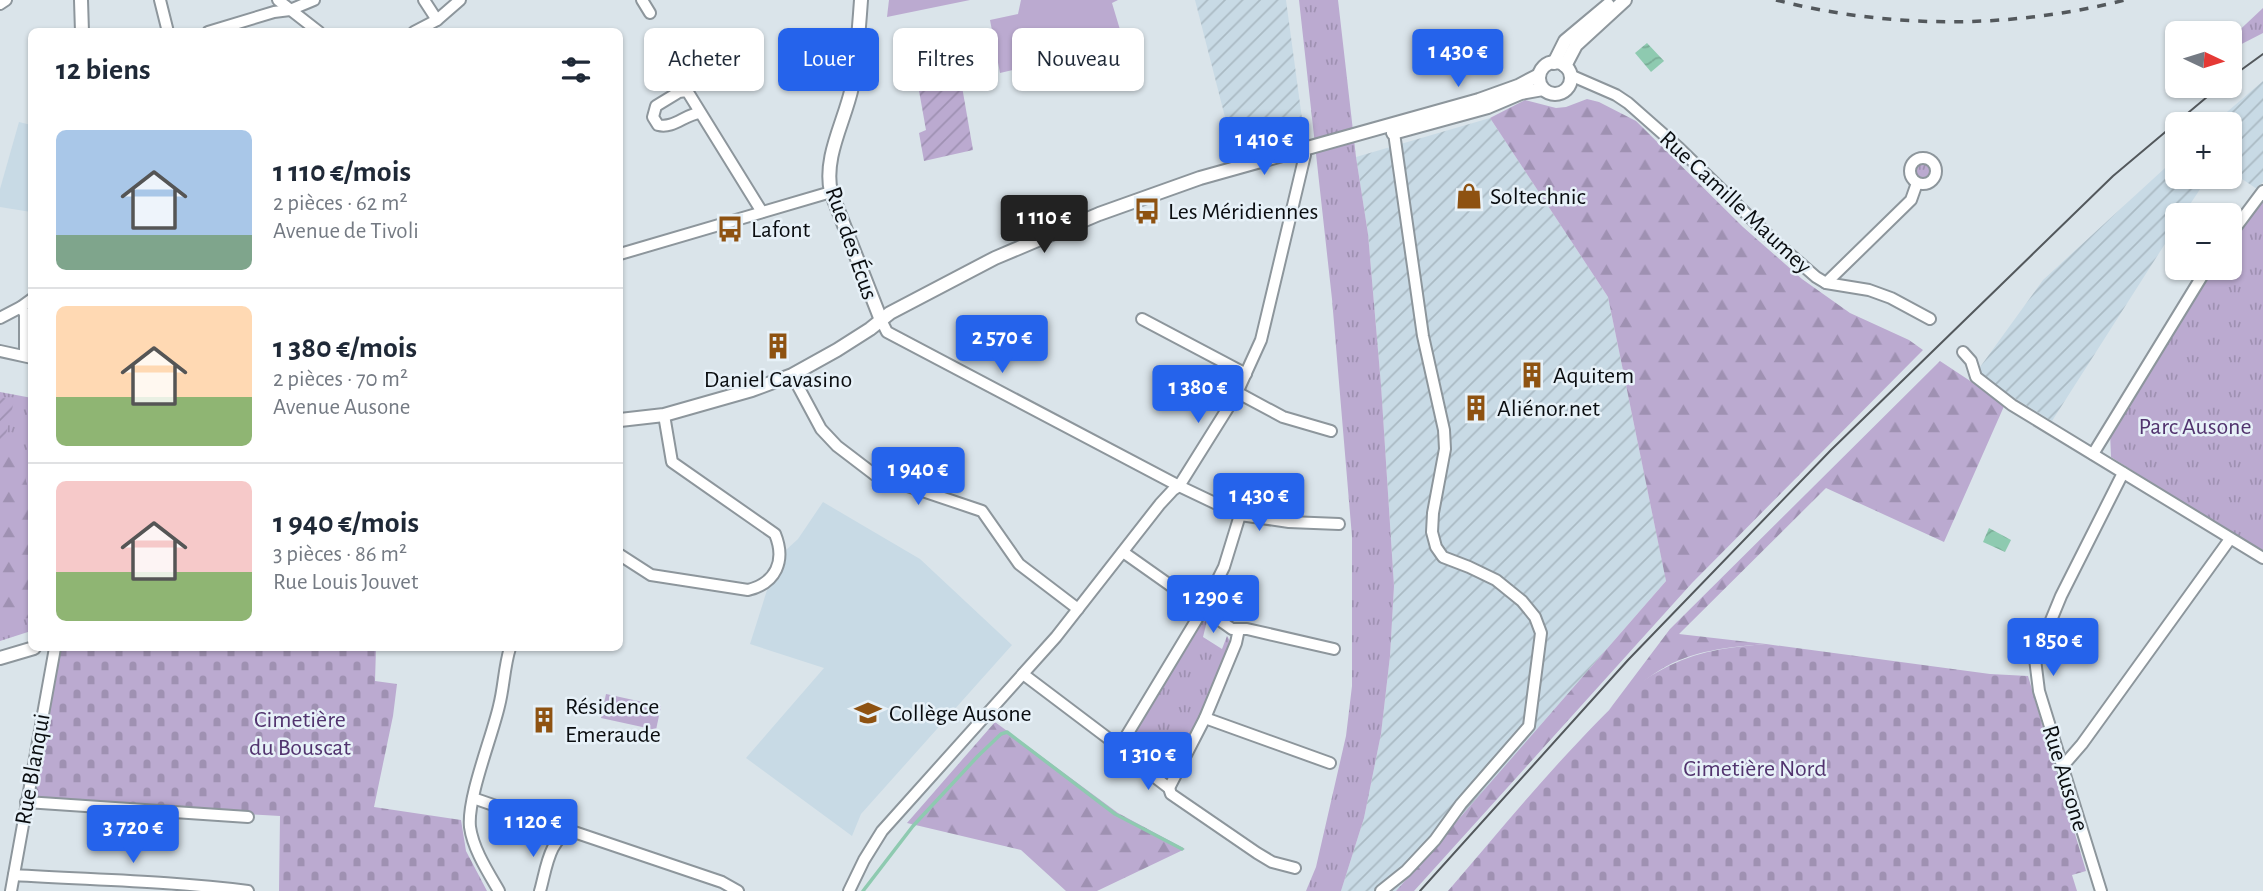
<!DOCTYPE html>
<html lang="fr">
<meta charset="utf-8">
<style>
:root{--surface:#fff;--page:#f2f2f3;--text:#1f2937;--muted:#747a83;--line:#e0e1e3;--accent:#2563eb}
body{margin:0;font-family:"Alegreya Sans",sans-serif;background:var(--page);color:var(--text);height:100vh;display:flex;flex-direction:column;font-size:26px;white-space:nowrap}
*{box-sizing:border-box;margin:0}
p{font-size:23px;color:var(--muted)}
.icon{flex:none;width:38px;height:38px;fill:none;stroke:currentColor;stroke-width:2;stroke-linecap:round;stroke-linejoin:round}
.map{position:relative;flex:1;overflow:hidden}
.panel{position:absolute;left:28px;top:28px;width:595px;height:623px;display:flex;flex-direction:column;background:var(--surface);border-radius:10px;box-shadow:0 2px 5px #0004}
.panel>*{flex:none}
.top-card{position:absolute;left:644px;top:28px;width:665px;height:63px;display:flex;gap:14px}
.needle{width:46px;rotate:94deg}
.buttons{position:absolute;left:2165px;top:21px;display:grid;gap:14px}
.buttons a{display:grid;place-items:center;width:77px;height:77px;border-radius:10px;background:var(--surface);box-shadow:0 2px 5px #0004;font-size:35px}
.price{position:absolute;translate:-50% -60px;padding:0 16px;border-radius:7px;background:var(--accent);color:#fff;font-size:23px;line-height:46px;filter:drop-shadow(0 2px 4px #0008)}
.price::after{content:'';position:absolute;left:50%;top:42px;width:21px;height:16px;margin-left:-10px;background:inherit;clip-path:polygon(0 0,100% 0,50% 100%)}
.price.on{background:#222;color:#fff}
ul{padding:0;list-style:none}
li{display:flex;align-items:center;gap:21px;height:175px;padding:0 28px}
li+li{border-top:2px solid var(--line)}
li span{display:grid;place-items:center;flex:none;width:196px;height:140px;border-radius:10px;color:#555}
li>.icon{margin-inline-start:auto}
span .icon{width:84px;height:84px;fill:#fffc;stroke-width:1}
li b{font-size:30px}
h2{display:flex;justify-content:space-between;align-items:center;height:84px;padding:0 28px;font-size:30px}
.pill{padding:0 24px;border-radius:10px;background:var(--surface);box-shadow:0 2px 5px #0004;font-size:24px;line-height:63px}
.pill.on{background:var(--accent);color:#fff}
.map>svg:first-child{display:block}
.built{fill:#c8dae5}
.industrial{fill:url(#industrial-furrows)}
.grass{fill:url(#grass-tufts)}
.forest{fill:url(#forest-firs)}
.cemetery{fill:url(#cemetery-stones)}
.garden{fill:url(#garden-furrows)}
.pitch{fill:#bbaad0}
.water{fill:url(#water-waves)}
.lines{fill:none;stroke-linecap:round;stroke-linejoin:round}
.stream{stroke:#8ecab0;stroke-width:3.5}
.minor-casing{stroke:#8d969c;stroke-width:14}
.tertiary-casing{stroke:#8d969c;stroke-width:16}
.minor{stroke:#fff;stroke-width:10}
.tertiary{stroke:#fff;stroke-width:12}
.tram{stroke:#53585c;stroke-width:2}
.rail{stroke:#53585c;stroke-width:3.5;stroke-dasharray:9 9;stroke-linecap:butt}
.labels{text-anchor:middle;stroke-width:5;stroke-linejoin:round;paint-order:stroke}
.poi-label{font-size:24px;fill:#0a0d10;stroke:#e7f1f8;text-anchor:start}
.street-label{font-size:24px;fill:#0a0d10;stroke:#e7f1f8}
.park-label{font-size:24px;fill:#51336e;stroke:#e7f1f8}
</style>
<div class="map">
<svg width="2263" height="891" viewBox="0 0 2263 891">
<defs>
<pattern id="industrial-furrows" width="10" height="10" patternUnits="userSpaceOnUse" patternTransform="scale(1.75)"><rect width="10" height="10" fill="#c8dae5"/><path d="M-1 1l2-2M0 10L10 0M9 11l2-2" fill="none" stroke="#aabac3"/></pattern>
<pattern id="grass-tufts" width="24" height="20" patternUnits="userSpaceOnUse" patternTransform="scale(1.75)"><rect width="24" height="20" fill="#bbaad0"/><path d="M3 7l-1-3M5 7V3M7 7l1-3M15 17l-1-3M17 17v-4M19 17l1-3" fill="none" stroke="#9f91b2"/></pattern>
<pattern id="forest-firs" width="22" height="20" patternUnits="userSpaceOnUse" patternTransform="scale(1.75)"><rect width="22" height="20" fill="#bbaad0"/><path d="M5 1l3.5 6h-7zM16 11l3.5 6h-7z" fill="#9f91b2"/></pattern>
<pattern id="cemetery-stones" width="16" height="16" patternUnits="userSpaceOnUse" patternTransform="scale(1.75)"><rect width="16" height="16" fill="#bbaad0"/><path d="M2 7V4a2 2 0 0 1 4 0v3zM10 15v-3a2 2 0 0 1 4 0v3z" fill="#9f91b2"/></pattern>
<pattern id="garden-furrows" width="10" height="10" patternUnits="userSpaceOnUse" patternTransform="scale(1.75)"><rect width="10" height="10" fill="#bbaad0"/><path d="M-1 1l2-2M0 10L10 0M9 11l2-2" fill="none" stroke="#9f91b2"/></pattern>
<pattern id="water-waves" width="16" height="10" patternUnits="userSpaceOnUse" patternTransform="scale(1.75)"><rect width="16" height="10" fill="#8ecab0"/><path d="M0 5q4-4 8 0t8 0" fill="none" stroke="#79ac96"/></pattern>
</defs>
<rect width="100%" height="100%" fill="#dae4ea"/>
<g class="built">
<path d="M19 122 31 125V212L0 207V189Z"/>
<path d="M823 502 920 559 1012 645 861 814 852 836 746 758 824 668 750 644 768 587 783 568 786 550 798 539Z"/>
</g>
<g class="industrial">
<path d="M1195 0H1286L1305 141 1236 160Z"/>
<path d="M2263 81V182L2257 189 2230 171V124H2213Z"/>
<path d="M1490 118 1608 297 1666 581 1396 891H1341L1364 818 1381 734 1390 656 1394 586 1381 385 1368 234 1356 157Z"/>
<path d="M2177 157V177H2208L2183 215H2177V225L2052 421 1975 374 2043 280Z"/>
</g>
<g class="grass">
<path d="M1299 0H1338L1356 157 1368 234 1381 385 1394 586 1390 656 1381 734 1364 818 1341 891H1306L1316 867 1346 736 1352 686V537L1332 299Z"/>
<path d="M2263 8V33L2230 50V39Z"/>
<circle cx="1923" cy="171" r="9"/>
<path d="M2263 196V550L2222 528 2111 457 2110 432 2213 268H2230V242Z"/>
<path d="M0 392 32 398 31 631 0 641Z"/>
<path d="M1207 621 1203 637 1222 649 1227 636 1231 643 1218 677 1172 772 1162 776 1157 772 1164 765 1139 745 1131 751 1129 743 1201 622Z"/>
</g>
<g class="forest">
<path d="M1587 99 1599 102 1636 121 1743 227 1802 279 1850 313 1909 340 1923 350 1692 583 1414 891H1396L1666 581 1608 297 1490 118 1525 100 1556 108 1566 107Z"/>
<path d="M1940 361 2005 404 1944 542 1826 488 1679 634 1766 644C1730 647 1692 650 1660 670 1642 681 1626 697 1609 710L1670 629Z"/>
<path d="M0 449 24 457 31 556V618L10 619 0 612Z"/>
<path d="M995 722 1118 813 1185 849 1097 891H1066L1021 850 907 823Z"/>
</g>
<g class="cemetery">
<path d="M1766 644 1990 674 2028 676 2086 871 2072 875 2077 891H1448C1492 840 1535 787 1582 738 1606 713 1631 685 1663 669 1696 651 1729 647 1766 644Z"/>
<path d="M55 648H376L375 681 397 684 393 716 374 807 461 820 466 851 487 891H279L280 816 26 802Z"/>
</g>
<g class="garden">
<path d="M952 29 973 150 924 161 919 133 926 130 910 40Z"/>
<path d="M0 397 14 401 4 443 0 442Z"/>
</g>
<g class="pitch">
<path d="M889 0H970L887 17Z"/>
<path d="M1021 0H1118L1112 3 1124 43 1000 73 990 20 1018 14Z"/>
<path d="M606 694 661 706 656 730 601 718Z"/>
</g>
<g class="water">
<path d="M1647 43 1664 61 1651 72 1635 53Z"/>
<path d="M1989 528 2011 540 2005 552 1983 542Z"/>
</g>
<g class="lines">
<path class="stream" d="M863 891 913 826 978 756 1001 734 1007 732 1115 814 1182 849"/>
<g class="minor-casing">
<g id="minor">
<path d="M160 0 168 32"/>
<path d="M278 0 319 32"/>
<path d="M424 0 437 20"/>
<path d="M642 0 650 13"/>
<path d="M0 4 6 0"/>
<path d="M208 32 274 12 290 10 314 0"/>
<path d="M414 32 437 20 460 0"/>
<path d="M1570 75 1616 95 1628 103 1679 148 1770 237 1816 277 1826 283 1869 290 1891 298 1930 319"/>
<path d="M700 113C685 114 674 129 658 125L653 117 656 106 679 92 686 91 689 94 762 212"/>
<circle cx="1923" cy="171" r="13"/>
<path d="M2230 235 2263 191"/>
<path d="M620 254 831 192"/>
<path d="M1826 283 1911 200 1917 183"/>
<path d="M21 307 25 314V356"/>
<path d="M0 318 21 307 32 299"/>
<path d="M1142 319 1246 374"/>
<path d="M881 320 887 332 1179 486 1240 515 1289 522 1339 524"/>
<path d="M0 351 32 358"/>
<path d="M1963 352 1971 361 1976 377 2012 405 2263 558"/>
<path d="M792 375 821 429 837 446 875 475 982 511 1019 564 1078 609"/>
<path d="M1236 395H1242L1283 417 1331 431"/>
<path d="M2093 454 2207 268"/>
<path d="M1123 552 1232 629H1247L1334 649"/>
<path d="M620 555 651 575 748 590C776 583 786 561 775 534L672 462 664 415"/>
<path d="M1023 674 1113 742 1126 755 1169 788 1171 794 1257 853 1272 862 1295 868"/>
<path d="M1205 718 1330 763"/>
<path d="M1119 748 1203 609 1224 567 1240 515"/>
<path d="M2062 767 2082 744 2230 539"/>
<path d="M1169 788 1205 718 1236 643 1239 629"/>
<path d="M473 798 551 825 557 830 558 839"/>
<path d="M26 802 248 817"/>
<path d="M14 875C92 880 170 881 248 891"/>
<path d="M11 891 55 648"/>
<path d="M499 891C488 872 473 849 470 827 467 798 492 737 499 706 504 687 504 667 510 648"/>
<path d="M540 891C546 871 549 834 574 832L722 882 738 891"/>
<path d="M849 891 864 860 882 831 1056 637 1160 504 1173 490 1179 486 1236 395 1261 340 1305 155"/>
<path d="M1381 891 1406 871 1435 840 1461 804 1529 726 1541 633 1535 617 1522 601 1496 580 1469 567 1443 557 1436 547 1432 532 1433 513 1445 449 1444 430 1423 336 1394 133"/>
<path d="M2101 891 2039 691 2035 659 2061 596 2123 473"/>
</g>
</g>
<g class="tertiary-casing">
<g id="tertiary">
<path d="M81 0 82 32"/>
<path d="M861 0C859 29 857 58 852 87 845 121 823 157 831 192L881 320"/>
<circle cx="1555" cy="78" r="16"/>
<path d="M1554 63 1565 41 1608 5"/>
<path d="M1565 66 1576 45 1625 0"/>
<path d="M1393 133 1488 107 1521 93 1543 89"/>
<path d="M620 420 664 415 752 390 792 375 837 350 870 329 890 313 995 258 1099 214 1200 178 1479 100 1518 86 1539 75"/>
<path d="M0 658 34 648"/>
</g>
</g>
<use href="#minor" class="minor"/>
<use href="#tertiary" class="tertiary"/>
<g class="tram">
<path d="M2230 78 2263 54"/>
<path d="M1420 891 1628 660 1831 450 2113 176 2220 86"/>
</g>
<path class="rail" d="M1776 0C1889 29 2011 29 2125 0"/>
</g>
<defs>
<g id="shop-bare" transform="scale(2.1)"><path d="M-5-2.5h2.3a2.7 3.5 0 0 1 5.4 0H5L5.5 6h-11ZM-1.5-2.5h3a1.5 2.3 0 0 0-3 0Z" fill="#8e5211" stroke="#e7f1f8" stroke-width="2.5" paint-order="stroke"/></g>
<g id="bus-bare" transform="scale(2.1)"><path d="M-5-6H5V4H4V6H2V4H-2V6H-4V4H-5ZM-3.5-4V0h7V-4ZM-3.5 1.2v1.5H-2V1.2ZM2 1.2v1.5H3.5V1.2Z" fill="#8e5211" stroke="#e7f1f8" stroke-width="2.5" paint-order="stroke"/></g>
<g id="building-bare" transform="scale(2.1)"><path d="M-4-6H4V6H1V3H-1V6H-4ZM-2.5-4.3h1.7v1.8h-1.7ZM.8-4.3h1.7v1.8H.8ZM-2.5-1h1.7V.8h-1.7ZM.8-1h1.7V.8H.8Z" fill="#8e5211" stroke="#e7f1f8" stroke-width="2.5" paint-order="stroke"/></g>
<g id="school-bare" transform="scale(2.1)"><path d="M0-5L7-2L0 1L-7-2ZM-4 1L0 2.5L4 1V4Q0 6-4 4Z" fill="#8e5211" stroke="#e7f1f8" stroke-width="2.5" paint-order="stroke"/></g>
</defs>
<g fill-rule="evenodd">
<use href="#shop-bare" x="1469" y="196"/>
<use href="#bus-bare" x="1147" y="211"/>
<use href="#bus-bare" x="730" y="229"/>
<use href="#building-bare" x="778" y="346"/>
<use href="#building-bare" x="1532" y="375"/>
<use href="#building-bare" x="1476" y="408"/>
<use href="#school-bare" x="868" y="713"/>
<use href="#building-bare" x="544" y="720"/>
</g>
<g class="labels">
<g class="poi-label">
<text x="1490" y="204">Soltechnic</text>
<text x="1168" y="219">Les Méridiennes</text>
<text x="751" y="237">Lafont</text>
<text x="1553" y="383">Aquitem</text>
<text x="778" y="387" text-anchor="middle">Daniel Cavasino</text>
<text x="1497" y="416">Aliénor.net</text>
<text x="565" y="714">Résidence<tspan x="565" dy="28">Emeraude</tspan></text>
<text x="889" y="721">Collège Ausone</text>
</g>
<g class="street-label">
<text transform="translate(1736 202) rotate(43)" y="8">Rue Camille Maumey</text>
<text transform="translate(852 243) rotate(71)" y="8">Rue des Écus</text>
<text transform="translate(32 769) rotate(-80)" y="8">Rue Blanqui</text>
<text transform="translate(2066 778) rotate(73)" y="8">Rue Ausone</text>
</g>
<g class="park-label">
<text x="2195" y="434">Parc Ausone</text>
<text x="300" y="727">Cimetière<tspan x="300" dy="28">du Bouscat</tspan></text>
<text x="1755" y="776">Cimetière Nord</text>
</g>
</g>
</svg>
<div class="buttons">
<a><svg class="needle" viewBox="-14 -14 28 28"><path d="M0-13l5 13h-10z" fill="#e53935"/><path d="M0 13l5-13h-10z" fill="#747a83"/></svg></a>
<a>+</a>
<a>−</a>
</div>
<b class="price" style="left:1458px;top:89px">1 430 €</b>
<b class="price" style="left:1264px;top:177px">1 410 €</b>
<b class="price on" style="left:1044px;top:255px">1 110 €</b>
<b class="price" style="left:1002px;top:375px">2 570 €</b>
<b class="price" style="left:1198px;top:425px">1 380 €</b>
<b class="price" style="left:918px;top:507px">1 940 €</b>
<b class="price" style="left:1259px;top:533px">1 430 €</b>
<b class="price" style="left:1213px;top:635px">1 290 €</b>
<b class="price" style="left:2053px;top:678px">1 850 €</b>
<b class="price" style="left:1148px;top:792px">1 310 €</b>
<b class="price" style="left:533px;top:859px">1 120 €</b>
<b class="price" style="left:133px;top:865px">3 720 €</b>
<div class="top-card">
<a class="pill">Acheter</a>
<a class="pill on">Louer</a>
<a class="pill">Filtres</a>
<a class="pill">Nouveau</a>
</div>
<section class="panel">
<h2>12 biens<svg class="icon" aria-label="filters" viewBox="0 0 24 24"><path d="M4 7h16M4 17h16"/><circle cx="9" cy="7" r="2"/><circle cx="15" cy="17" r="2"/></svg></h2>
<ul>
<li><span style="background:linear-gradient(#a9c7e8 75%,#7fa58c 0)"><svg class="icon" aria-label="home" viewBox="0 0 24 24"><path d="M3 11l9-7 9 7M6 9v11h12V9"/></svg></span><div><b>1 110 €/mois</b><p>2 pièces · 62 m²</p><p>Avenue de Tivoli</p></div></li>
<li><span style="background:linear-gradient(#ffd9b3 65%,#8fb573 0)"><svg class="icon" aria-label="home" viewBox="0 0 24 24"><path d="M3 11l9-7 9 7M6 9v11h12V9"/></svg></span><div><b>1 380 €/mois</b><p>2 pièces · 70 m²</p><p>Avenue Ausone</p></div></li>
<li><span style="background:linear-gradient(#f6c9c9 65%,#8fb573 0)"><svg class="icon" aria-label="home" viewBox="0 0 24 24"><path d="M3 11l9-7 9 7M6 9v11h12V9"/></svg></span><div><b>1 940 €/mois</b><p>3 pièces · 86 m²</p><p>Rue Louis Jouvet</p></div></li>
</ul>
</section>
</div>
